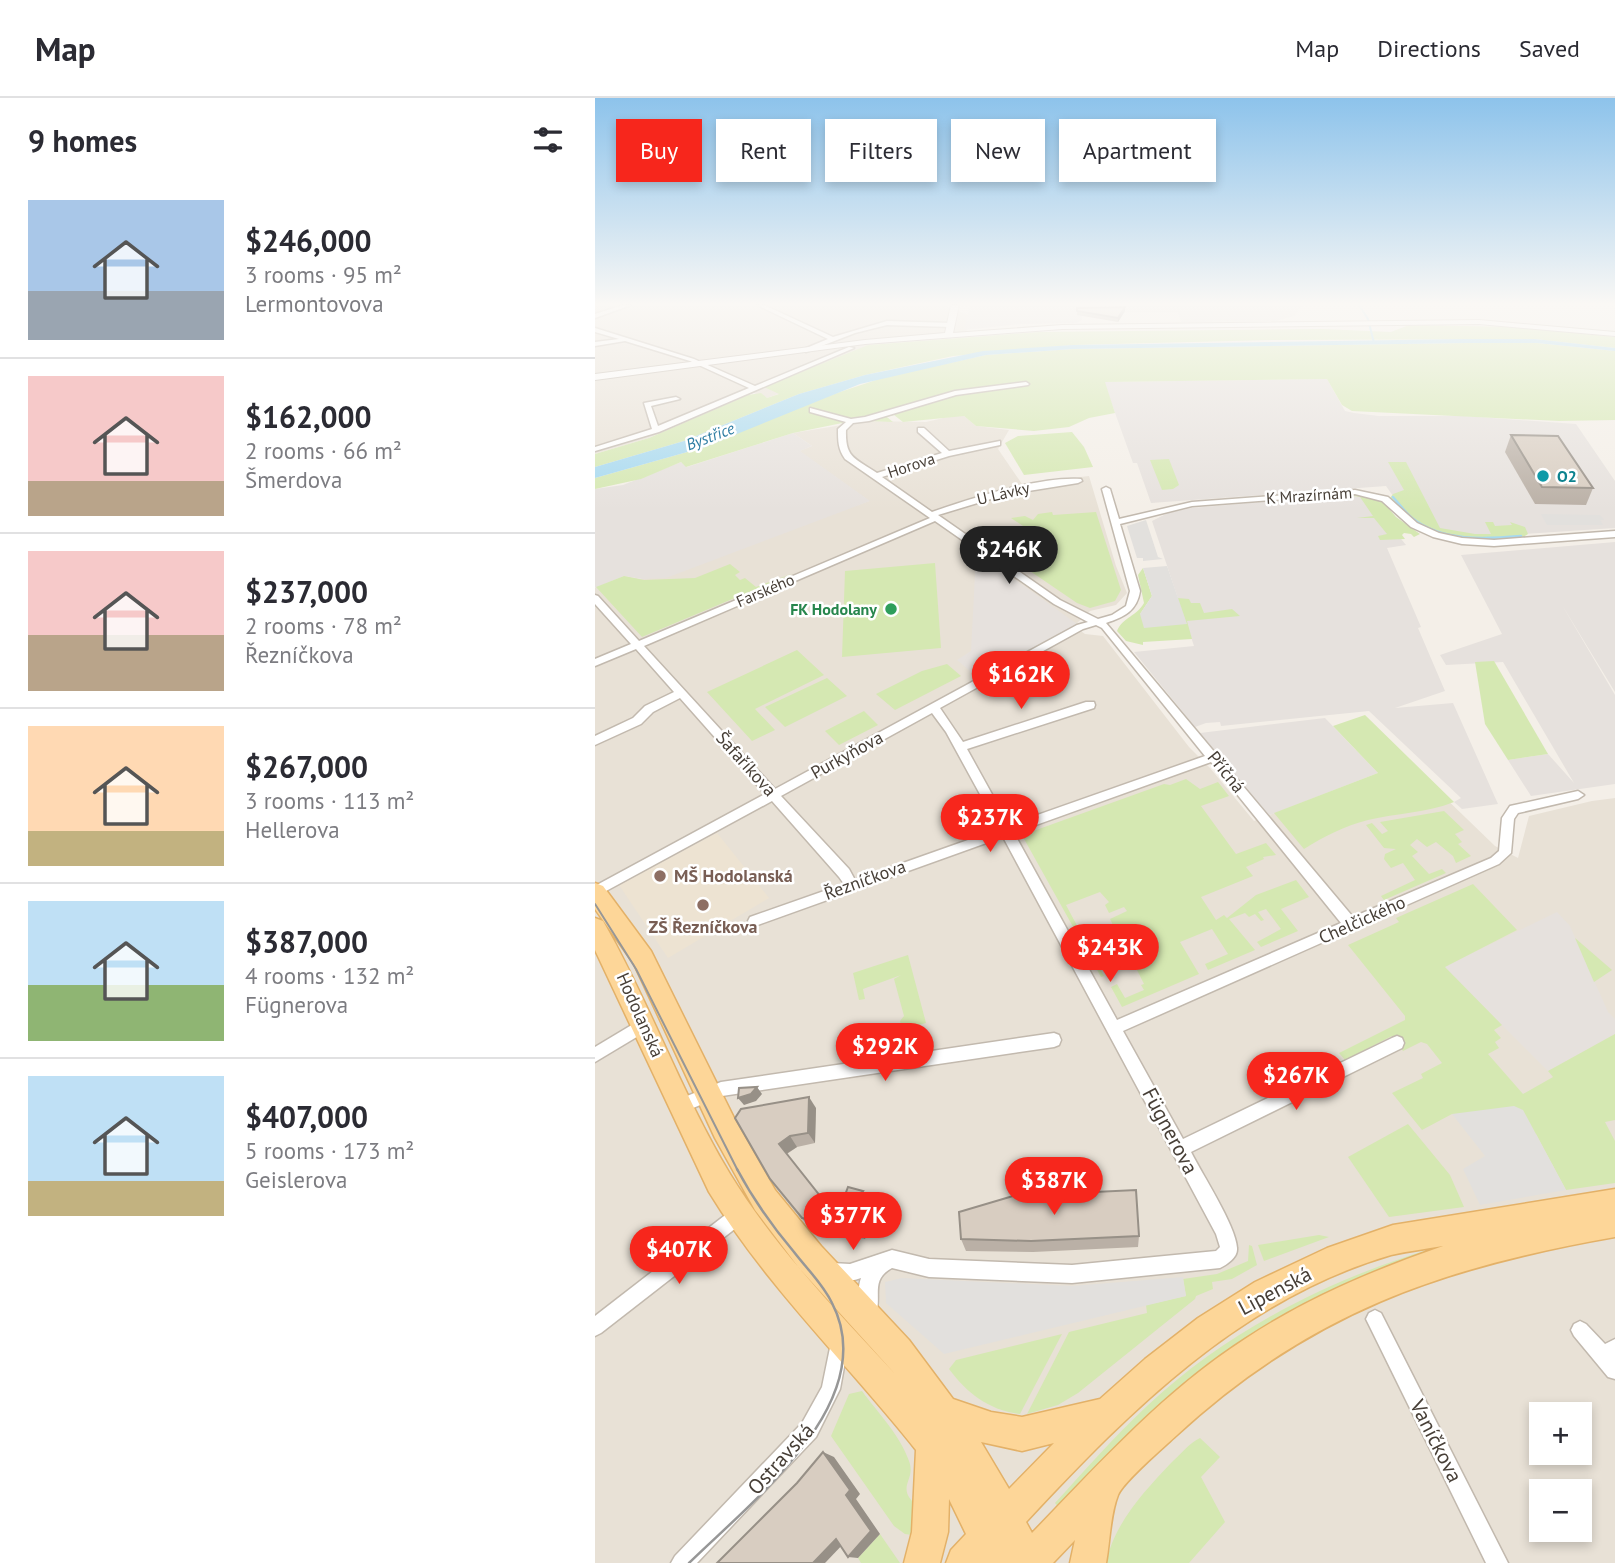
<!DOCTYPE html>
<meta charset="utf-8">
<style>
:root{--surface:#fff;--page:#f7f7f7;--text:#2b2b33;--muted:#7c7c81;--line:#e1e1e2;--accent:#f7261c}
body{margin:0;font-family:"PT Sans",sans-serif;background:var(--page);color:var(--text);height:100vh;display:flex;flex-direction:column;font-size:26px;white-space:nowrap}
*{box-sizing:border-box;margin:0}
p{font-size:23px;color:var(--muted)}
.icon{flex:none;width:38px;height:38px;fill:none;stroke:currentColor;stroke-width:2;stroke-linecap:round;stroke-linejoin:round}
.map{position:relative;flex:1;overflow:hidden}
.sheet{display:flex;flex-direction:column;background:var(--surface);width:595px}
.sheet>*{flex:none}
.guide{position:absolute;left:21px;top:21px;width:665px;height:63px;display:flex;gap:14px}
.controls{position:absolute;left:934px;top:1304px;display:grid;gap:14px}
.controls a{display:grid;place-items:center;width:63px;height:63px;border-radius:0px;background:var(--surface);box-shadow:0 4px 10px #0003;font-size:35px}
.price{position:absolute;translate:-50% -60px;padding:0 16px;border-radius:24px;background:var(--accent);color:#fff;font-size:23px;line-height:46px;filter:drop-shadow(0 2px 4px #0008)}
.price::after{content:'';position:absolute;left:50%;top:42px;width:21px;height:16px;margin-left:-10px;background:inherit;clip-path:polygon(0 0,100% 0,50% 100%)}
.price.current{background:#222;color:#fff}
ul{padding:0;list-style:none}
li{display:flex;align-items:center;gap:21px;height:175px;padding:0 28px}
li+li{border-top:2px solid var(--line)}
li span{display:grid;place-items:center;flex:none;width:196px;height:140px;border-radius:0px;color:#555}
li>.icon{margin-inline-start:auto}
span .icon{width:84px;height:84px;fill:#fffc;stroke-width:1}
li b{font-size:30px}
h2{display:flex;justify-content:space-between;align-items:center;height:84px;padding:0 28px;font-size:30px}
.pill{padding:0 24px;border-radius:0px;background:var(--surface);box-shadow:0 4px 10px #0003;font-size:24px;line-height:63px}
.pill.current{background:var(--accent);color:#fff}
header{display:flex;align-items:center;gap:42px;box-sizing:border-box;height:98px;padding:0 35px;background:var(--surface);border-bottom:2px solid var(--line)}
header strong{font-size:33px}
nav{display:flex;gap:38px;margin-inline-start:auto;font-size:24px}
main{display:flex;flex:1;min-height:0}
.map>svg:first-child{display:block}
.residential{fill:#e8e1d6;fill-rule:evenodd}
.industrial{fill:#e6e1dd}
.education{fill:#ede3d2}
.green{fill:#d5e8b2}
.parking{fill:#e2e0dd}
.water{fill:#a6d9f0}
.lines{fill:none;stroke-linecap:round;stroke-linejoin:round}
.stream-far1{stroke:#a6d9f0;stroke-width:2}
.stream{stroke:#a6d9f0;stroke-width:2.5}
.minor-casing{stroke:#c2b9ae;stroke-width:3}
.tertiary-casing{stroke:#c2b9ae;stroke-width:2}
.primary-casing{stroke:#e3b168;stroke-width:3}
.minor{fill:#fff;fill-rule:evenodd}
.tertiary{fill:#fff;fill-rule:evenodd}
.primary{fill:#fdd698;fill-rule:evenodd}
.tram-far1{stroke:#979797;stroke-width:2}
.tram{stroke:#979797;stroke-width:2.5}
.wall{fill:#bab0a6}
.shaded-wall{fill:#979087}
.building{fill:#d8cdc1;stroke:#979087;stroke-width:2}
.culture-dot{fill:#0f9aa8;stroke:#fff;stroke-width:2.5}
.leisure-dot{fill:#2e9e5b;stroke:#fff;stroke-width:2.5}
.education-dot{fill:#8d6e63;stroke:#fff;stroke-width:2.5}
.labels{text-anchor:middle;stroke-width:5;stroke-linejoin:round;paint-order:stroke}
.far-water-label{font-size:16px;font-style:italic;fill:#2e7da3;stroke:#fff}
.far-street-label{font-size:16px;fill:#473f37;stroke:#fff}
.far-culture-label{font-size:16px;font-weight:bold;fill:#0d838f;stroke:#fff;text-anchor:start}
.far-leisure-label{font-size:16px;font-weight:bold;fill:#27864d;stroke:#fff;text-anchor:end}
.street-label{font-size:18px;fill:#473f37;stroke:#fff}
.education-label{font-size:18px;font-weight:bold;fill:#785e54;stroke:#fff;text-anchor:start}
.near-street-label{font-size:21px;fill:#473f37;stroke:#fff}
</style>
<header>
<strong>Map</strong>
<nav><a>Map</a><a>Directions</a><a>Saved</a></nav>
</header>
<main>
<section class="sheet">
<h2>9 homes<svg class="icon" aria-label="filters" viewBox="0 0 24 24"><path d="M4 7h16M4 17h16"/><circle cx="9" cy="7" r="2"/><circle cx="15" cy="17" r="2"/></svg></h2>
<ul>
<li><span style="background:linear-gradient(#a9c7e8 65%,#9aa5b1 0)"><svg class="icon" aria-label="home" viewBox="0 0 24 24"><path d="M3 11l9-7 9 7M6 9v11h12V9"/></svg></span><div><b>$246,000</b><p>3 rooms · 95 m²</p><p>Lermontovova</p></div></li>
<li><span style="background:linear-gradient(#f6c9c9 75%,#b9a48a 0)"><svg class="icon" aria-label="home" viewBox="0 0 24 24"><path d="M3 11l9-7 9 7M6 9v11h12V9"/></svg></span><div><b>$162,000</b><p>2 rooms · 66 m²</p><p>Šmerdova</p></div></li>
<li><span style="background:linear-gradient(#f6c9c9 60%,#b9a48a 0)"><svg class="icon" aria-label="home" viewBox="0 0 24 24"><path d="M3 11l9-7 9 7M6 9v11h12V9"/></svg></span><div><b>$237,000</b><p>2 rooms · 78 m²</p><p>Řezníčkova</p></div></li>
<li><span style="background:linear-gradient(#ffd9b3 75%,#c2b280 0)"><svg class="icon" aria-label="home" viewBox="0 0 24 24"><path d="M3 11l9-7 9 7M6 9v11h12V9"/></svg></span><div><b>$267,000</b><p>3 rooms · 113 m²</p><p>Hellerova</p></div></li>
<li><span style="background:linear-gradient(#bfe0f5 60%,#8fb573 0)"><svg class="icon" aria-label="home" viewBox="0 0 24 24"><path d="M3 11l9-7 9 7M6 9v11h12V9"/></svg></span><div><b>$387,000</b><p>4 rooms · 132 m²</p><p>Fügnerova</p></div></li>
<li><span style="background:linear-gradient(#bfe0f5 75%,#c2b280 0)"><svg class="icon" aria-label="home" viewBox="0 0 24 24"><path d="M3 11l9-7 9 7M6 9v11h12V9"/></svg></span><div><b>$407,000</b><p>5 rooms · 173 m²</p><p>Geislerova</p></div></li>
</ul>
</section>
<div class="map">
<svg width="1020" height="1465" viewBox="0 0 1020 1465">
<rect width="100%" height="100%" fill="#f4efe8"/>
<g class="residential">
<path d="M0 207H349L373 217 371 239 273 247 205 288 172 300 159 295 153 297 54 340 0 356Z"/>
<path d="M357 318H369L381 328 414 332 403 351 427 386 494 378 521 468 532 495 521 507 495 513 479 528 490 536 508 538 594 649 615 670 659 723 813 664 900 748 923 760 934 718 997 703 1020 700V1465H0V490L29 478 47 481 274 403 204 353 217 348 198 335 272 323 331 324ZM947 1316H985V1354H947ZM947 1393H985V1432H947Z"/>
</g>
<g class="industrial">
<path d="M375 207H708L699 218 681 223 586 224 583 214 498 215 487 216V222L481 225 426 226 369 232Z"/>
<path d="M732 281 750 313 759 315 784 318H869L981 326 1020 383V430L886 439 836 429 798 398 791 388 556 405 542 365H538L509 284Z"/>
<path d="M198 335 217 348 205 353 275 403 71 480 47 481 29 478 0 490V391L28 387 86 364 92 369Z"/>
<path d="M751 397 773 400 811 447 792 450 826 529 823 530 850 593 800 610 858 605 903 706 867 711 859 704 866 700 774 613 626 628 625 624 611 625 600 629 539 554 599 548 557 423 573 415 596 410Z"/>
<path d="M1020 444V594L967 507 1020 597V686L936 698 913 662 953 656 979 685 908 564 851 567 845 557 907 536 866 457Z"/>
<path d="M383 455 482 526 382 579 362 562 376 553 381 457Z"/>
<path d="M730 620 783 675 667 720 618 659 620 653 605 635Z"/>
<path d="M962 814 975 828 1013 914 1020 921V936L953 973 849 869Z"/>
</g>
<path class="education" d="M122 735 174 800 73 860 24 787Z"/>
<g class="green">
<path d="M814 227 928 229 1020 239V250L940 241 680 242 478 247 358 258 270 277 204 296 89 343 0 369V356L54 340 153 297 166 295 172 300 184 296 169 289 273 247 444 234 728 231 796 234Z"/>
<path d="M871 245H942L1020 253V322L964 323 757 313 747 307 732 281 510 284 520 315 494 320 474 329 439 333 381 328 369 318 308 324 299 317 292 319 298 324 272 323 363 296 425 285 359 294 262 322 198 335 91 369 86 364 46 381 0 391V380L110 349 215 304 290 279 391 257 478 251Z"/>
<path d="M477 334 489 349 498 369 429 377 410 345 423 338Z"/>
<path d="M574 361 584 387 578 391 567 392 555 362Z"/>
<path d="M793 364H811L845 430 880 436H896L890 424H898L900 428 917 427 915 424 930 429 933 436C912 453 844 439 822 426 811 419 804 408 795 400L798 396 809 392Z"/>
<path d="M765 396 788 404 801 419 825 436 819 439 816 436 809 435 807 437 810 441 785 442 783 438 792 436 779 420H762L778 418 765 399 751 397Z"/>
<path d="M457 414 458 417 501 414 526 492 520 503 495 510 482 505 410 456 446 440 416 420 430 418 438 422 443 416Z"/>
<path d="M340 465 346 550 247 559 250 473Z"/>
<path d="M135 466 145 474 140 477 145 482 150 480 161 489 199 475 47 539 1 489 29 478 49 482 100 480Z"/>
<path d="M548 470 557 498 545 516 582 500 594 501 596 505H605L609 515 637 511 645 518 592 523 597 541 548 544V547L531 543 522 533C528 519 542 518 549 505L543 477Z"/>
<path d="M202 552 229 577 160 611 180 632 157 643 112 594Z"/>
<path d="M899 563 953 656 913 662 890 626 880 564Z"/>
<path d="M352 566 366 578 300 612 281 596 327 573Z"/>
<path d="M232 580 252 598 190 629 170 609Z"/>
<path d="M269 613 283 627 244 647 230 633Z"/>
<path d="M770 617 859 704C831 715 802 715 773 722 749 728 730 738 709 751L679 715 783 675 738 628Z"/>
<path d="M591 681 605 691 623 684 634 698 606 708 641 756 671 745 681 757 668 759 669 761 651 769 658 778 606 799 621 822 629 817 632 820 661 797 701 782 714 799 686 811 703 833 666 849 662 844 686 831 671 811 663 814 669 822 666 823 660 816 654 819 650 815 634 821 660 852 613 872 610 866 633 856 617 831 585 844 604 876 527 909 516 889 522 886 530 900 549 892 546 887 549 886 540 868 555 861 551 855 526 865 521 856 533 851 524 836 537 831 534 826 520 831 515 821 532 813 529 809 514 815 510 807 514 804 505 794 471 807 509 878 506 879 428 739 430 736 569 686 575 687Z"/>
<path d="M849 713 869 732 860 736 867 744 863 746 876 758 861 765 858 758 841 744 832 749 822 741 815 747 823 754 817 758 834 776 847 771 851 775 789 802 786 798 820 782 808 765 796 770 789 761 790 756 801 751 789 750 771 727 777 725 787 736 793 733 785 724Z"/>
<path d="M878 786 922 832 850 869 907 927 899 932 906 940 900 944 904 950 893 956 928 996 958 979 953 973 1020 936V1022L1010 1024 1020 1043V1085L971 1092 941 1036 857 1016 827 1032 797 995 828 980 826 976 847 965 832 946 826 944 808 953 797 938 750 962 744 955 810 922V918L753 847 804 824 801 820Z"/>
<path d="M980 840 1017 872 999 884Z"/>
<path d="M313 857 331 925 307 931 305 923 309 918 299 881 306 877 268 891 270 901 264 902 258 875Z"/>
<path d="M813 1026 855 1077 869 1109 794 1119 753 1059Z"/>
<path d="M724 1137 734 1139 669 1163 663 1147Z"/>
<path d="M654 1147 657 1148 662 1167 637 1181 617 1184 618 1191 601 1198 600 1201 483 1295 463 1307 432 1316 474 1234 552 1215 551 1207 591 1198 588 1181 622 1176 653 1163Z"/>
<path d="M832 1152 834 1155 614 1268 577 1296 532 1339 465 1411 460 1405C490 1372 519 1339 552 1308 631 1234 729 1184 832 1152Z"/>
<path d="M467 1236 425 1316C393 1312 372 1295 354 1271L361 1262Z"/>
<path d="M267 1293C283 1315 305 1337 314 1363 322 1384 297 1389 326 1411L324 1438 310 1436 299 1428 236 1338 254 1296Z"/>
<path d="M605 1340 625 1359 606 1379 630 1424 594 1465H511C520 1424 548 1395 576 1365 585 1357 594 1345 605 1340Z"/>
<path d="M285 1436 305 1465H266L263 1460Z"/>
</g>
<g class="parking">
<path d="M946 416 1005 417 1009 422H1005L1008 427H952Z"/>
<path d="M551 422 563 459 568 461 548 463V460H542L532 428Z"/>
<path d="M572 468 592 526 549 530 545 516 557 498 548 470Z"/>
<path d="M919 1008 928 1012 971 1092 885 1107 868 1071 890 1058 857 1016Z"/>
<path d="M588 1179 591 1198 349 1256 291 1205 290 1184 307 1180 477 1188Z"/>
</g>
<path class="water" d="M868 241H940L1020 250V253L942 245H871L478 251 391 257 265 286 110 349 0 380V369L89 343 204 296 270 277 388 253 478 247Z"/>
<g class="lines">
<path class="stream-far1" d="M764 207 773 221 779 245"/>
<path class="stream" d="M798 399C804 406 810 414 817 420 847 444 890 441 926 438"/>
<g class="minor-casing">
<g id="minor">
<path d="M28 207H36L0 220V216Z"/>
<path d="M162 207H169L238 239 292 223 356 225 359 227 356 229 292 227 260 235 211 254 208 252 209 251 233 241Z"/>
<path d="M0 230 99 261 160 288 254 249 259 250 64 334 0 353V349L57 331 49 305 81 299 85 301 56 308 63 328 154 290 95 263 30 243 0 248V244L24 241 0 234Z"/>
<path d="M431 284 434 286 433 287 361 297 274 323 258 325 251 332C250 360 260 360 282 375L347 355 323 334V330H329L354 353 405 343V347L354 358 287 379 337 414C377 400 445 378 486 381L487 383 483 385 409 397 343 417 465 502 503 521 517 517 531 508 535 493 507 391 511 389 515 391 524 421 597 404 760 392 793 399 822 425 844 435 867 440 899 442 1020 433V439L899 448 867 446 838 439 816 429 787 403 760 396 597 408 525 426 545 493C542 513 529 519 511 525L758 819 896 760 904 753 907 720 915 708 983 693 989 697 983 701 923 715 919 721 916 755 904 766 528 933 588 1041 797 940 802 938 807 940 809 945 807 950 596 1054C607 1076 641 1128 642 1150 643 1159 633 1166 625 1170L477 1185 334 1179 297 1170C274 1182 288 1200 280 1218L274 1221 268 1218C263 1208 262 1191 266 1180 254 1184 243 1185 231 1180L228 1174 231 1168 237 1165 255 1166 297 1152 334 1161 477 1167 621 1153 625 1149 621 1136 408 739 160 828 155 827 153 823 155 819 249 786 244 779 177 703 0 799V788L170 696 85 600 58 614 46 626 0 647V638L38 620 50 608 79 594 41 551 0 568V561L36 546 0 506V497L3 498 44 543 335 420 250 361C243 351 243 343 243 331L251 324 215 314V310L256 321 270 319 360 293ZM340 423 459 506 493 524 482 527 180 691 49 548ZM501 527 507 530 610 658 414 727 372 651 499 610 500 607 499 604H491L368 644 345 610 488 531ZM337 615 351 634 404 731 260 782 254 771 186 698ZM616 664 746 825 522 922 419 735Z"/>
<path d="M50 919 55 921 57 926 55 931 0 964V949Z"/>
<path d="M459 935 464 937 466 942 464 947 459 949 127 998 86 1015 80 1013 78 1008 80 1003 126 984Z"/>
<path d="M144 1109 150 1111 152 1117 150 1123 6 1235 0 1238V1218L138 1111Z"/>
<path d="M780 1212 786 1215 913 1465H891L774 1227 771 1221 774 1215Z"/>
<path d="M985 1223 991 1226 1010 1246 1020 1241V1281L1013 1279 979 1238 976 1232 979 1226Z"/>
<path d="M244 1238 251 1240 253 1247 245 1291 221 1339 102 1465H76L80 1458 207 1325 227 1289 237 1240Z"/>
</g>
</g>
<g class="tertiary-casing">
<path id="tertiary" d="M356 207H364L358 235 467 227 884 222 1020 234V238L884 226 467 231 270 246 0 282V276L270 242 350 235Z"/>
</g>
<g class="primary-casing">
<path id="primary" d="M0 785 8 788 56 853 140 1022 180 1092 226 1148 314 1242 358 1301 396 1314 427 1319 505 1301 550 1261 603 1220 660 1184 732 1150 798 1127 1020 1091V1139C847 1169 714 1215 582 1337 570 1348 528 1384 523 1397 515 1417 515 1444 511 1465H475L480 1442 458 1465H351L356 1452 371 1436 354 1401 353 1434 345 1465H309L317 1434 321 1352C252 1265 172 1189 114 1094L0 852V820L8 823C55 905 86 995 135 1076 181 1151 242 1213 301 1277L204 1170 160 1112 120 1040 39 866 0 811ZM848 1148C779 1172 712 1200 650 1241 569 1293 504 1366 437 1435L431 1424C535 1312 646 1201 796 1157 813 1153 831 1151 848 1148ZM386 1344 427 1353 459 1345 414 1391Z"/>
</g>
<use href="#minor" class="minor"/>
<use href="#tertiary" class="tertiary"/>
<use href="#primary" class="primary"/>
<path class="tram-far1" d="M0 806 41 871 143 1073"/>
<path class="tram" d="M94 1465C155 1405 288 1303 237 1205 228 1186 212 1171 199 1154 177 1128 158 1101 142 1071"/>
</g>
<g class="wall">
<path d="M530 209V213L523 224 482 217V210Z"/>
<path d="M916 337 998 390 991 407 940 406 910 354Z"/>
<path d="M221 1010 220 1045 202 1049 192 1056 226 1099 250 1097 268 1093 274 1102 272 1104 277 1112 270 1141 214 1129 175 1081 140 1020Z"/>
<path d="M544 1138 543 1149 438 1154 371 1153 366 1141Z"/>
</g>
<g class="shaded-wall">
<path d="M530 209V213L523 224V220Z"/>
<path d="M162 989 167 996 161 1003 149 1007 143 1000Z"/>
<path d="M214 999 221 1010 220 1045 213 1035Z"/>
<path d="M195 1038 202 1049 191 1056 184 1046Z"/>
<path d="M268 1093 274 1102 272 1104 277 1112 270 1141 264 1132V1097Z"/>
<path d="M228 1354 239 1359 265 1396 261 1401 285 1436 263 1460 253 1459 251 1397Z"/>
<path d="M241 1441 251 1443 230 1465H218Z"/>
</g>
<g class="building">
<path d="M530 209 523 220 482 213V210Z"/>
<path d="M916 337 963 338 998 390 947 389Z"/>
<path d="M162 989 156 996 143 1000 144 990Z"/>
<path d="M214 999 213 1035 195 1038 184 1046 226 1099 236 1095 250 1097 253 1089 268 1093 264 1097 272 1103 264 1132 207 1120 175 1081 140 1020 146 1011Z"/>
<path d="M541 1092 544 1138 436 1143 366 1141 364 1114 418 1098Z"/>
<path d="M228 1354 255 1392 251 1397 276 1433 253 1459 241 1441 218 1465H122L202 1385Z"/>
</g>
<linearGradient id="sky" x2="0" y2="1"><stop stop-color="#8dc3eb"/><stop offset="0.5" stop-color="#faf8f5"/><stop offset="1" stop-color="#faf8f5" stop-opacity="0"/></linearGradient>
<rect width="1020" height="412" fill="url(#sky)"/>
<circle class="culture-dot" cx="948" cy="378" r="7"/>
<circle class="leisure-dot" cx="296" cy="511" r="7"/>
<g class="education-dot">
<circle cx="65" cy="778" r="7"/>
<circle cx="108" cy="807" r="7"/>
</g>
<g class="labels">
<g class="far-water-label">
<text transform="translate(115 338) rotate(-21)" y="6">Bystřice</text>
</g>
<g class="far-street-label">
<text transform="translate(316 367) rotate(-18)" y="6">Horova</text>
<text transform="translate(408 395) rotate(-13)" y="6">U Lávky</text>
<text transform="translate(714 397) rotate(-4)" y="6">K Mrazírnám</text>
<text transform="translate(170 492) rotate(-23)" y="6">Farského</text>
</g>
<g class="far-culture-label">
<text x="962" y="384">O2</text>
</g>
<g class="far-leisure-label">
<text x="282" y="517">FK Hodolany</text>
</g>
<g class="street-label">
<text transform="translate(252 657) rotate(-29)" y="6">Purkyňova</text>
<text transform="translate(151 666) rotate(48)" y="6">Šafaříkova</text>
<text transform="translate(631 674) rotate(51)" y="6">Příčná</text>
<text transform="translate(270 782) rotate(-20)" y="6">Řezníčkova</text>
<text transform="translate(767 822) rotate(-24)" y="6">Chelčického</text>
<text transform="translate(45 917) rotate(66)" y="6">Hodolanská</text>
</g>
<g class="education-label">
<text x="79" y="784">MŠ Hodolanská</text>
<text x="108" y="835" text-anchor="middle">ZŠ Řezníčkova</text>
</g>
<g class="near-street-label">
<text transform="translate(575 1033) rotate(62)" y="7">Fügnerova</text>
<text transform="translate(680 1193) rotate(-28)" y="7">Lipenská</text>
<text transform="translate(841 1343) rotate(63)" y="7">Vaníčkova</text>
<text transform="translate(186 1361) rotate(-48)" y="7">Ostravská</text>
</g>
</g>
</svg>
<div class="controls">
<a>+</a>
<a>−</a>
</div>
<b class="price current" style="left:414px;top:488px">$246K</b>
<b class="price" style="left:426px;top:613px">$162K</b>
<b class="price" style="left:395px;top:756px">$237K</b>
<b class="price" style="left:515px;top:886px">$243K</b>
<b class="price" style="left:290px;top:985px">$292K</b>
<b class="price" style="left:701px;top:1014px">$267K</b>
<b class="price" style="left:459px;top:1119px">$387K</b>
<b class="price" style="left:258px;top:1154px">$377K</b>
<b class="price" style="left:84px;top:1188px">$407K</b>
<div class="guide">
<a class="pill current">Buy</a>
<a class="pill">Rent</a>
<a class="pill">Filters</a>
<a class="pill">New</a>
<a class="pill">Apartment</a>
</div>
</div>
</main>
